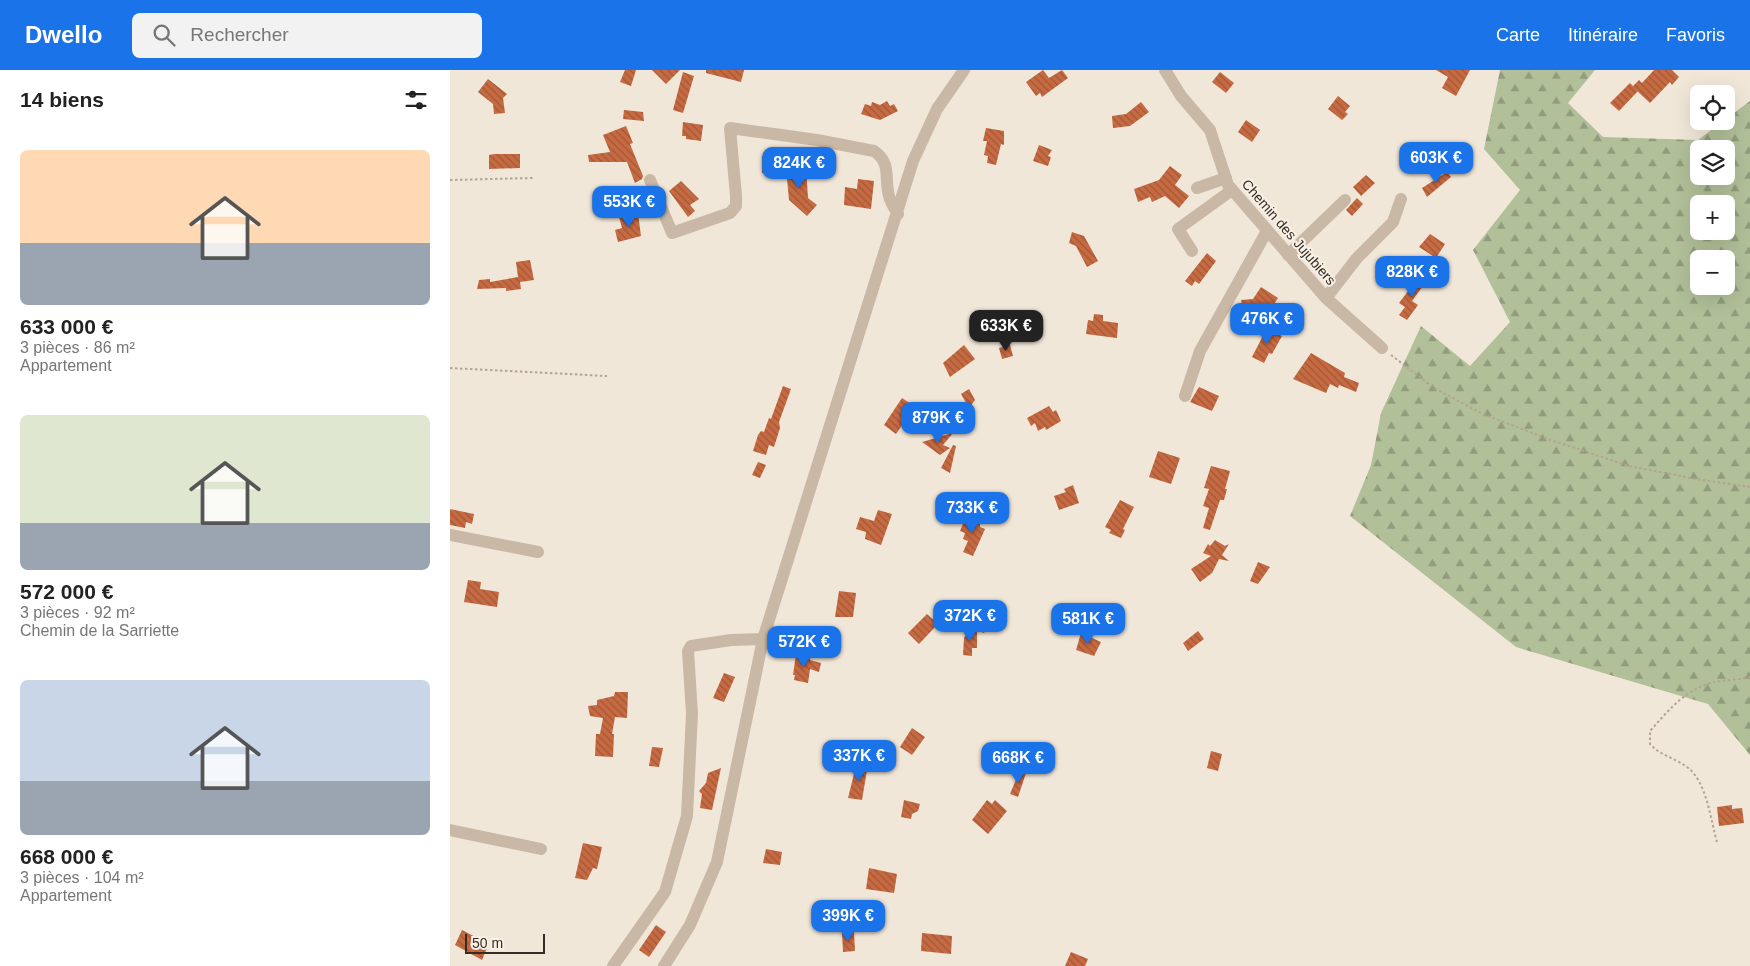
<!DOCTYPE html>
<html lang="fr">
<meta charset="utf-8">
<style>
:root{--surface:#fff;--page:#f2f2f2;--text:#222;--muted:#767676;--accent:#1a73e8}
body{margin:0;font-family:Arial,sans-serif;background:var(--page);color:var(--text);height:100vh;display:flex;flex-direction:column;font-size:19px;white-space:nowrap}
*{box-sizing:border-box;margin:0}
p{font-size:16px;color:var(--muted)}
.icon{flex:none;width:28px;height:28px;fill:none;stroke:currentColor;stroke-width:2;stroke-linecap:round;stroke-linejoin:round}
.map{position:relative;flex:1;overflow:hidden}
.drawer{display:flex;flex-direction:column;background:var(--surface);width:450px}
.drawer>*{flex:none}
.buttons{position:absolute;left:1240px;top:15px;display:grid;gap:10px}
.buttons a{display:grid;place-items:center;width:45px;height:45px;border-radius:8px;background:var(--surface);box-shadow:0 5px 20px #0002;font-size:25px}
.scale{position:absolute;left:15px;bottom:12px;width:80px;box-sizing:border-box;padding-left:5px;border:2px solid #352c26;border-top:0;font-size:14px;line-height:18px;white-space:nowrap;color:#352c26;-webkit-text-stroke:4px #f9f1e5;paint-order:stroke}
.price{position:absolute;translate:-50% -42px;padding:0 11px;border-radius:10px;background:var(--accent);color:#fff;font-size:16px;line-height:32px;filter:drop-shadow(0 1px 2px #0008)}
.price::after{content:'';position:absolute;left:50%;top:30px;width:15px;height:11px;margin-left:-8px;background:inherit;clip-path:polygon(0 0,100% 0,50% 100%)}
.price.on{background:#222;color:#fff}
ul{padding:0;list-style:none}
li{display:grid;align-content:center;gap:10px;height:265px;padding:0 20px}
li span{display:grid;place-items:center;height:155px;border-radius:8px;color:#555}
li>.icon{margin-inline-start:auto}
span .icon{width:90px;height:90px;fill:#fffc;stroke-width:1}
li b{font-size:21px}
h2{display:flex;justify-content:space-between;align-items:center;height:60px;padding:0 20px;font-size:21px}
header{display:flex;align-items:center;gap:30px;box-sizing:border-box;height:70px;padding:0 25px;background:var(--accent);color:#fff}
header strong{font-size:24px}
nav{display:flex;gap:28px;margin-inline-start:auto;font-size:18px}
.search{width:350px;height:45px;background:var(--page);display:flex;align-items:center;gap:12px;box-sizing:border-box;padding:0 18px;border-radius:8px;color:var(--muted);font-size:19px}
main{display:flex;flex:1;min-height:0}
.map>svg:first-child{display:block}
.forest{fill:url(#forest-firs);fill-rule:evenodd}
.building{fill:url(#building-back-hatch)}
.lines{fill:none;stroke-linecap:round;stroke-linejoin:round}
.path{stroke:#b5a28f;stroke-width:2;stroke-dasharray:2.5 2.5;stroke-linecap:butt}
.minor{stroke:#c9b8a5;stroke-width:12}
.labels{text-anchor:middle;stroke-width:4;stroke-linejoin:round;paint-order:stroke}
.street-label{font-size:14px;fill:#352c26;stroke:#f9f1e5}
</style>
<header>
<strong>Dwello</strong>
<div class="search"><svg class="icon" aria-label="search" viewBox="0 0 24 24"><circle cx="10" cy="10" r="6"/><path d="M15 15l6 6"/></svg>Rechercher</div>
<nav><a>Carte</a><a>Itinéraire</a><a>Favoris</a></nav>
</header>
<main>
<section class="drawer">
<h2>14 biens<svg class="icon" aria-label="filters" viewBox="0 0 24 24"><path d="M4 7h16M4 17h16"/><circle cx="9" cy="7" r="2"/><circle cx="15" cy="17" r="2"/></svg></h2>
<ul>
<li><span style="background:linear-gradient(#ffd9b3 60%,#9aa5b1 0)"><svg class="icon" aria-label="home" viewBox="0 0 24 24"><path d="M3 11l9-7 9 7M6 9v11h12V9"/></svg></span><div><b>633 000 €</b><p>3 pièces · 86 m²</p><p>Appartement</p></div></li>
<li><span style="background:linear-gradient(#dfe7d0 70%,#9aa5b1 0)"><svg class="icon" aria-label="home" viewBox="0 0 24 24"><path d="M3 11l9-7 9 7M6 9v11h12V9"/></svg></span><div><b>572 000 €</b><p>3 pièces · 92 m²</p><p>Chemin de la Sarriette</p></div></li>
<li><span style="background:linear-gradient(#c9d6e8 65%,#9aa5b1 0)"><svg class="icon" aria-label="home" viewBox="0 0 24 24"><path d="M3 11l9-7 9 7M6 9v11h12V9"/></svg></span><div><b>668 000 €</b><p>3 pièces · 104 m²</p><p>Appartement</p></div></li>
</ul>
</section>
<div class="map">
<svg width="1300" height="896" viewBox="0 0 1300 896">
<defs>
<pattern id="forest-firs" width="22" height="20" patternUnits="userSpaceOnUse" patternTransform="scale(1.25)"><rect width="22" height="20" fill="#b1c099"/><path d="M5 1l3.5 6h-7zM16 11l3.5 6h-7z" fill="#919c7d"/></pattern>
<pattern id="building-back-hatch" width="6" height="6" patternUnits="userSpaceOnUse" patternTransform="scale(1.25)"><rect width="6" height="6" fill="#c66a42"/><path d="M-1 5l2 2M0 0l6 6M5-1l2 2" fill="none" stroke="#a25737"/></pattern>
</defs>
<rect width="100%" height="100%" fill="#f1e7d9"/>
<path class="forest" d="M1050 0H1145L1118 33 1153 67 1248 70 1273 51H1276V49L1300 31V685L1258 634 1066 577 900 446 921 395 931 343 971 256 1020 296 1060 252 1023 180 1070 120 1034 79ZM1249 79H1276V106H1249ZM1249 134H1276V161H1249ZM1249 189H1276V216H1249Z"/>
<g class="building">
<path d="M175 0H186L181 16 170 12Z"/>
<path d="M202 0H230L216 14Z"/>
<path d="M256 0H294L291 12 256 3Z"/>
<path d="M593 0 599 8 612 0 618 8 592 27 590 23 586 26 576 12Z"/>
<path d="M986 0H1020L1006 26 992 18 998 7Z"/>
<path d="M1204 0H1222L1229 7 1222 15 1220 12 1200 33 1185 19 1188 21 1169 41 1160 33 1180 13 1183 16 1189 10 1192 13Z"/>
<path d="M233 2 244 6 233 43 223 40Z"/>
<path d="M770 2 784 13 776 23 762 12Z"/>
<path d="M38 9 57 24 53 28 55 43 44 44 43 34 28 22Z"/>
<path d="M888 26 900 36 895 42 898 44 892 50 878 39Z"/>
<path d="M437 31 440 36 444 34 448 41 430 50 411 44 415 34 421 36 422 32 430 35Z"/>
<path d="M691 32 699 42 680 56 663 58 662 46 676 44Z"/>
<path d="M174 40 193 42 194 51 173 49Z"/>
<path d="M796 50 810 60 802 72 788 62Z"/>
<path d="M233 52 253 55 251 71 236 69V66H232Z"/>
<path d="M176 56 183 73 180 74 193 106 192 109 185 113 177 92H139L138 85 160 82 153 65Z"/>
<path d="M536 58 554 61V75L551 74 546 95 537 93 538 86 534 85 537 71H533Z"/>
<path d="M589 75 602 80 598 86 601 87 598 96 583 91Z"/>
<path d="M329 83 331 103H312V86Z"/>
<path d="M44 84H70V98L39 99V85Z"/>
<path d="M356 96 358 128 367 135 357 146 339 130 336 98Z"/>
<path d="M720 96 732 105 725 115 739 126 729 138 715 126 702 132 700 127 688 132 684 119 709 110Z"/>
<path d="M997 102 1001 107 977 127 972 118Z"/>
<path d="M916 105 925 113 911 126 903 117Z"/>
<path d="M408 109 424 111 421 139 394 135 395 117 407 119Z"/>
<path d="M231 111 249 129 240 135 245 141 238 147 219 121Z"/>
<path d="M907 128 913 134 902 146 896 140Z"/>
<path d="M188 143 191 166 168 172 165 160 172 158 169 147Z"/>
<path d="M622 162 634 166 648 191 637 197 626 176 619 173Z"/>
<path d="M980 164 995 174 986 188 969 177Z"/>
<path d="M757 183 766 191 749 214 745 211 742 216 735 211Z"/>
<path d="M80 190 84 210 70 212 71 219 56 221V218L27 219 29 210 40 209V212L68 207 66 192Z"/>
<path d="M971 204 978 209 962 231 968 235 957 250 949 245 955 237 949 233Z"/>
<path d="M811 217 828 228 814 249 792 235 791 230 803 229Z"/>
<path d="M644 244 653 245V251L668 253 667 268 636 264 638 250 643 251Z"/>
<path d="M817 258 832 266 822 284 819 283 814 293 802 287Z"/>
<path d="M514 275 525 289 500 307 493 293Z"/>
<path d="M560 275 563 286 552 289 549 278Z"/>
<path d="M861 283 895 303 894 307 909 313 906 322 889 315 888 318 880 314 876 323 843 309Z"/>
<path d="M333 316 341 319 329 352 330 358 324 377 319 375 316 385 303 381 308 365 311 361 314 362 319 348 321 349Z"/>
<path d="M749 317 769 326 762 341 740 332Z"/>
<path d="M519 319 525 330 519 338 511 324Z"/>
<path d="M452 328 470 340 458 357 453 354 446 364 434 355Z"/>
<path d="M599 336 603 342 606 340 611 351 596 360 595 357 588 361 585 353 581 356 577 348Z"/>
<path d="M503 363 493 375 500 378 490 385 472 372Z"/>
<path d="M503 375 506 376 500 403 491 398Z"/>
<path d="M708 381 730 388 721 414 699 407Z"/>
<path d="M308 392 316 395 310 408 302 405Z"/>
<path d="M761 396 780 401 775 419H777L774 430H770L760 460 753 458 759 438 753 436 759 419 754 418Z"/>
<path d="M623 415 629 433 609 440 604 426 616 422 614 419Z"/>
<path d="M670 430 684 437 673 459 675 460 671 468 659 463 661 460 655 457Z"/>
<path d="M0 439 24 444 22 454 16 452 15 458 0 455Z"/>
<path d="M428 440 442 444 431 475 415 469 416 462 406 459 410 447 424 451Z"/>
<path d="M517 444 530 450V457L535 459 523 486 513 482 518 471 513 469 515 463 510 461Z"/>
<path d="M765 470 775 476 779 474 772 485 779 491 769 489 762 503 750 512 741 499 761 486 753 483 758 474 760 476Z"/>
<path d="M808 492 820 497 808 514 800 511Z"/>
<path d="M18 510 31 512 30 519 49 522 47 537 14 532Z"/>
<path d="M389 521 406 523 403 547H385Z"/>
<path d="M477 544 488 554 469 574 458 563Z"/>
<path d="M530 544 541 549 534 563 522 558Z"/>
<path d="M520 557 527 561V578H522V586L513 585 514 568Z"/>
<path d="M748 561 754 569 738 581 733 573Z"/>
<path d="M631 563 651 572 644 586 626 580Z"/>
<path d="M346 584 360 587V590L371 593 369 602 360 599 358 613 344 610 345 605H343Z"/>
<path d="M274 603 285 607 274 632 263 628Z"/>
<path d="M165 622H178L177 648 165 647 162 664H164L163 687 145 686 146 664H150L153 648 140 646 138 636 147 635V630L164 626Z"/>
<path d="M462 658 475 667 462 685 450 677Z"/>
<path d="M202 677 213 678 209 697 199 696Z"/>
<path d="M761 681 772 684 768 701 757 698Z"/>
<path d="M407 692 418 694 412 730 398 728Z"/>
<path d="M271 698 262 740 250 738 252 724 249 721 256 713 258 703Z"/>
<path d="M570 700 576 703 568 727 560 724Z"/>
<path d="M454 730 470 734 468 741 462 744 461 749 451 747Z"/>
<path d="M537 730 542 734 545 730 557 741 538 764 522 750Z"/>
<path d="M1282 735V739L1292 738 1294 753 1269 756 1267 737Z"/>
<path d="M133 773 152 777 147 799 143 798 137 810 125 808Z"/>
<path d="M316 779 332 782 330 795 313 793Z"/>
<path d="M419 798 447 804 444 823 416 819Z"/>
<path d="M206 855 216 862 199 887 189 880Z"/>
<path d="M12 860 35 872 33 876 37 878 32 890 5 875Z"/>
<path d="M392 862H404L405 881 393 882Z"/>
<path d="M472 863 502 866 501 884 471 881Z"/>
<path d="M621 882 638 889 635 896H615Z"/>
</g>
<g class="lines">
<g class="path">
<path d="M0 110 83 108"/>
<path d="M941 285 984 318 1033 344 1098 369 1179 396 1246 409 1300 417"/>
<path d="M0 298 157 306"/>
<path d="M1267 772C1260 748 1257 712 1237 697 1225 688 1211 686 1200 674V661C1218 641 1236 618 1265 612 1276 610 1288 610 1300 607"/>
</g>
<g class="minor">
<path d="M715 0 731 26 760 60 778 115 876 228 932 278"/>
<path d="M200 110 222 163 280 143 286 136V126L280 58 367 70 424 81C442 93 434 108 439 126 440 132 445 139 448 144"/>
<path d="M747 118 776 108"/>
<path d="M742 181 728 159 782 120"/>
<path d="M838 185 895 130"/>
<path d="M876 228 907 188 943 152 951 129"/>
<path d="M735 326 750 281 817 161"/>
<path d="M0 465 88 482"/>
<path d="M0 760 91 779"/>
<path d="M163 896 215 822 237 746 242 644 238 581 241 576 281 570 313 569"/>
<path d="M214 896 240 855 267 792 313 569 463 91 487 39 514 0"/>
</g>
</g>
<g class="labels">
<g class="street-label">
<text transform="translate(839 162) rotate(49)" y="5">Chemin des Jujubiers</text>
</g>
</g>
</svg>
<div class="buttons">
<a><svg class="icon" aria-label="locate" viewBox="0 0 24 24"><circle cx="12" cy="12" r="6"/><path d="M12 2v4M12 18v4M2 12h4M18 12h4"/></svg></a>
<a><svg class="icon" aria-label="layers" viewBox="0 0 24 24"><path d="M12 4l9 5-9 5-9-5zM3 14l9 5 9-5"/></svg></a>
<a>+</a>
<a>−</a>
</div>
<div class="scale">50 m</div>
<b class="price" style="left:986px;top:114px">603K €</b>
<b class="price" style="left:349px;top:119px">824K €</b>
<b class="price" style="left:179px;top:158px">553K €</b>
<b class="price" style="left:962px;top:228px">828K €</b>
<b class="price" style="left:817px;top:275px">476K €</b>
<b class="price on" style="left:556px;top:282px">633K €</b>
<b class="price" style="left:488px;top:374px">879K €</b>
<b class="price" style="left:522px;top:464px">733K €</b>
<b class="price" style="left:520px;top:572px">372K €</b>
<b class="price" style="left:638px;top:575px">581K €</b>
<b class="price" style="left:354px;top:598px">572K €</b>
<b class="price" style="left:409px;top:712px">337K €</b>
<b class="price" style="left:568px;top:714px">668K €</b>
<b class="price" style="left:398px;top:872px">399K €</b>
</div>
</main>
